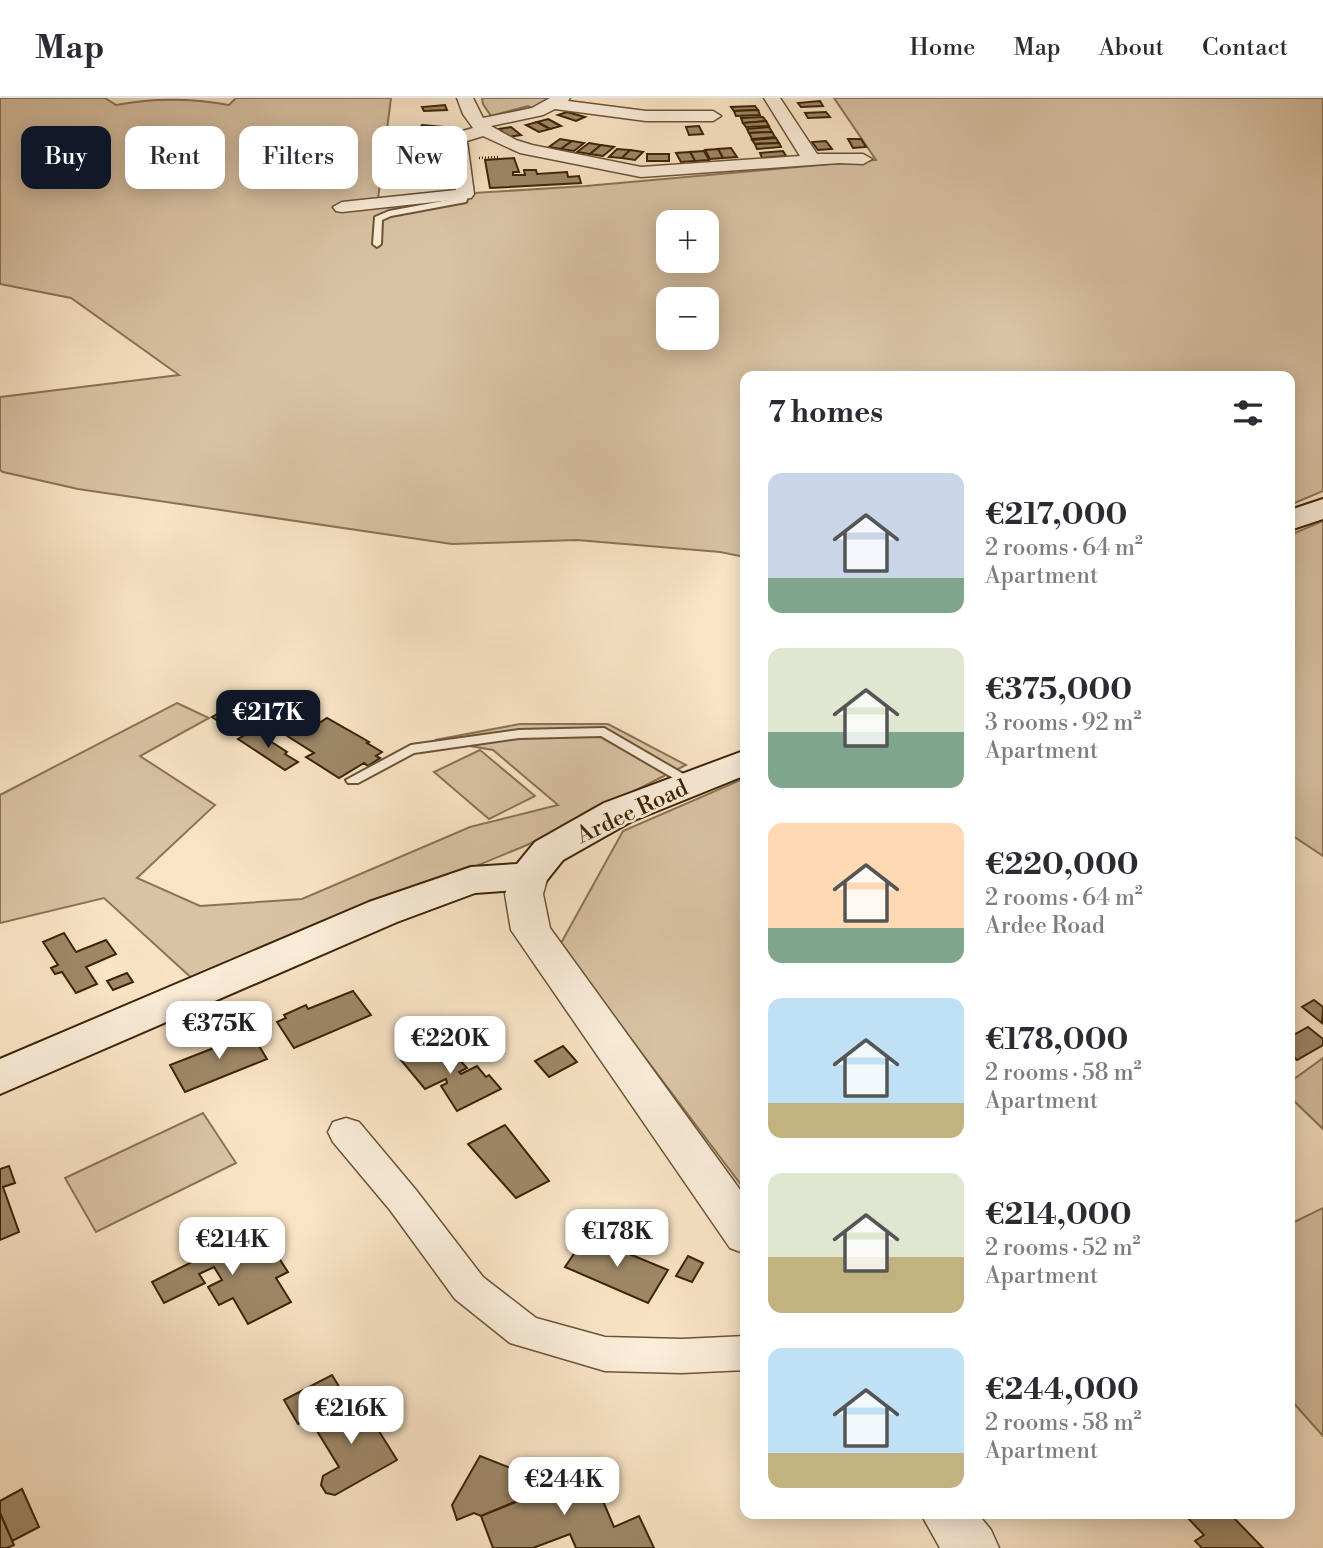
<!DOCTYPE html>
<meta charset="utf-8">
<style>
:root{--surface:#fff;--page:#f7f7f7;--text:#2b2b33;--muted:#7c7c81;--line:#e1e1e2;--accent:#111827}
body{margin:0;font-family:"Libre Bodoni",serif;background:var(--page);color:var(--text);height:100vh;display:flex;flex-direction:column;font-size:26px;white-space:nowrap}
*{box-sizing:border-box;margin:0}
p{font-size:23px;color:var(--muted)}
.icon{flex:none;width:38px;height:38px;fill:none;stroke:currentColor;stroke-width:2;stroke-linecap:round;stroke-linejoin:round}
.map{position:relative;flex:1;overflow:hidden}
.side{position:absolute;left:740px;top:273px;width:555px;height:1148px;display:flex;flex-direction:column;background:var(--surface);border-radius:14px;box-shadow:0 4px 18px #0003}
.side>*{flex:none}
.hud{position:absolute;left:21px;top:28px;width:614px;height:63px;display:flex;gap:14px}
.tools{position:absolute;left:656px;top:112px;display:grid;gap:14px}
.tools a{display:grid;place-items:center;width:63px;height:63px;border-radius:14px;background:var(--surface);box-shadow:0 4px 18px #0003;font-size:35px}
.price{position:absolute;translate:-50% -60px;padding:0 16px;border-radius:14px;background:#fff;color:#222;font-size:23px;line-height:46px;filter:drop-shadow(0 2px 4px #0008)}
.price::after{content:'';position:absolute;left:50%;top:42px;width:21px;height:16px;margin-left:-10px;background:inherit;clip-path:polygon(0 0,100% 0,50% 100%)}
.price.selected{background:var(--accent);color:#fff}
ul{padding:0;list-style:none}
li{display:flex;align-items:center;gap:21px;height:175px;padding:0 28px}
li span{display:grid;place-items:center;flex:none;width:196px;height:140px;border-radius:14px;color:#555}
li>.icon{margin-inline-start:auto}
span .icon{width:84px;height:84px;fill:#fffc;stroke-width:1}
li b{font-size:30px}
h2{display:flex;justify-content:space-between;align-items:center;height:84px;padding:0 28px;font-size:30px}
.pill{padding:0 24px;border-radius:14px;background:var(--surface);box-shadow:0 4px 18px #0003;font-size:24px;line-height:63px}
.pill.selected{background:var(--accent);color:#fff}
header{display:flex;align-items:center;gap:42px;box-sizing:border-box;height:98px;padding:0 35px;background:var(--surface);border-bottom:2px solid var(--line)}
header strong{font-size:33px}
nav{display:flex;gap:38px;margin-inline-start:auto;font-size:24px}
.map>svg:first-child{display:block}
.green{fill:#d9c3a5;stroke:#8a7454;stroke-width:2;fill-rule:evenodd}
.building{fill:#9e8868;stroke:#3c2403;stroke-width:2}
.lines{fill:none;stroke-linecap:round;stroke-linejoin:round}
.service-casing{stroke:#6b5434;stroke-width:4}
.minor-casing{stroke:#6b5434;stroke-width:3}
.tertiary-casing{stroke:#6b5434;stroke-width:3}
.secondary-casing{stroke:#3c2403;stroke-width:4}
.path{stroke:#3c2403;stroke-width:2.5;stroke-dasharray:1 2;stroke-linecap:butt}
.service{fill:#fbedda;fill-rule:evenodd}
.minor{fill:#fbedda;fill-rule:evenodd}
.tertiary{fill:#fbedda;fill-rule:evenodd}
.secondary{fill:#fbedda;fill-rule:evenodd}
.labels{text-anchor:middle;stroke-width:5;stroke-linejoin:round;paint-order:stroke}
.street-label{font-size:23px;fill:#3c2403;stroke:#fbedda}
</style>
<header>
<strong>Map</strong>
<nav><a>Home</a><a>Map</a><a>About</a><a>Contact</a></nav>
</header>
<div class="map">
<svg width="1323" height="1450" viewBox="0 0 1323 1450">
<rect width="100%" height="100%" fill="#f9e4c6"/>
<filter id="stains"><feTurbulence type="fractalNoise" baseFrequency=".00286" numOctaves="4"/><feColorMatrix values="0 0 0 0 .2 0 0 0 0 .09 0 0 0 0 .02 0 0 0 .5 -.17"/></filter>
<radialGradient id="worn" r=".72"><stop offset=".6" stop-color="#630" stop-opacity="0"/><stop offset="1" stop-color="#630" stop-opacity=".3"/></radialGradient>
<g class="green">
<path d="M0 0H105L116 7C153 0 191 0 229 7L236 0H391L378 101 586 88 876 62 834 0H1323V393L1290 407V278H746L745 459 720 454 577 442 452 446 78 391 3 374 0 372V299L179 277 71 200 0 186ZM668 124H707V163H668ZM668 201H707V240H668Z"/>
<path d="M482 0H555L534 11 528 8 491 18 483 6Z"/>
<path d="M1323 423V758L1290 736V437Z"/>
<path d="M177 605 209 620 140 658 215 707 137 780 200 808 302 801 470 729 558 707 493 652 435 642 520 626H608L686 667 527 747 196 884 104 800 0 825V697Z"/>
<path d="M480 652 535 698 489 721 434 674Z"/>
<path d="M745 680V1092L560 847 623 733Z"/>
<path d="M1323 960V1031L1290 999V984Z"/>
<path d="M203 1015 236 1065 96 1134 65 1080Z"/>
<path d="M1323 1110V1338L1290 1301V1126Z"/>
</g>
<g class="building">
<path d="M820 3 823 8 801 9 798 5Z"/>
<path d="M445 7 447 12 424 13 422 9Z"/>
<path d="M755 8 758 12 734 13 731 9Z"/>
<path d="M758 12 760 17 736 18 734 13Z"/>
<path d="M567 14 585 19 576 23 558 17Z"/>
<path d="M826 14 830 19 808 20 805 15Z"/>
<path d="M763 19 766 23 743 25 741 20Z"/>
<path d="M548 21 561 28 550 31 537 24Z"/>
<path d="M766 23 769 28 746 29 743 25Z"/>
<path d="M537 24 550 31 539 34 526 27Z"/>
<path d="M422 27 445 29 441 34 418 32Z"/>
<path d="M699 28 703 36 689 37 686 29Z"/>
<path d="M511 29 521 37 508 39 499 31Z"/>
<path d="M769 29 772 34 749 35 747 31Z"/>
<path d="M418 32 441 34 437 38 413 36Z"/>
<path d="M772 34 775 39 752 41 749 35Z"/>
<path d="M776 40 779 45 755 46 752 42Z"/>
<path d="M560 41 572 43 561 51 549 49Z"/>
<path d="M848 41H861L866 49 853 50Z"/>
<path d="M572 43 584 45 574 53 561 51Z"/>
<path d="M826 43 832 51 818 52 812 44Z"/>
<path d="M589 45 601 47 590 56 577 54Z"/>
<path d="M779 45 781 49 757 51 755 46Z"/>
<path d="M601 47 614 49 603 58 590 56Z"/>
<path d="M731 50 737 59 723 60 718 51Z"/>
<path d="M617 51 630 52 622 60 609 59Z"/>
<path d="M718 51 723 60 710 61 705 52Z"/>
<path d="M630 52 643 54 635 62 622 60Z"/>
<path d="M704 53 709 62 695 63 690 54Z"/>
<path d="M783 53 786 58 762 60 760 55Z"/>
<path d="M690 54 695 63 681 64 676 55Z"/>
<rect x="647" y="56" width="22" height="7"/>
<path d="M514 60 519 74H513V77H525L524 72H536L537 76 567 74 568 79 579 78 581 85 490 90 485 62Z"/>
<path d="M253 596 264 603 223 626 212 619Z"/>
<path d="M276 610 303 627 313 622 319 625 327 620 369 644 367 645 382 654 376 658 380 660 368 668 364 665 339 680 306 659 314 655 259 620Z"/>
<path d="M253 632 287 654 285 656 298 664 285 672 238 641Z"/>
<path d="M64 835 76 854 106 842 116 856 86 869 97 886 76 895 62 874 55 876 51 870 58 867 43 844Z"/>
<path d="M127 875 133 884 113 892 107 883Z"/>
<path d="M353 893 371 917 294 950 277 924 286 920 284 917 306 907 308 911Z"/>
<path d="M1314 902 1323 909 1322 925 1302 909Z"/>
<path d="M1308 929 1323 941V947L1297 962 1290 956V939Z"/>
<path d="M239 935 242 939 251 935 267 961 185 994 170 967 219 948 216 944Z"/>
<path d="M436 945 450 961 456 958 467 970 459 974 461 976 477 968 486 979 489 977 501 991 457 1013 441 988 447 985 446 981 425 991 401 962Z"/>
<path d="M563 948 577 964 549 979 535 963Z"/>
<path d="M505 1027 549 1083 516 1100 468 1046Z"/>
<path d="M9 1068 15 1085 3 1089 19 1134 0 1142V1071Z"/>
<path d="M222 1134 229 1145 248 1136 264 1160 275 1154 288 1174 276 1180 291 1204 248 1226 233 1200 219 1207 208 1189 222 1182 214 1169 199 1176 205 1185 164 1205 152 1184 208 1156 200 1145Z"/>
<path d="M586 1138 668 1172 648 1205 565 1169Z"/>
<path d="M688 1158 703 1165 692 1184 676 1178Z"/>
<path d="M332 1277 346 1300 298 1326 284 1302Z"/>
<path d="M346 1300 356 1316 365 1311 397 1362 335 1397 326 1395 321 1387 323 1378 339 1369 309 1320Z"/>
<path d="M480 1358 521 1374 511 1391 517 1403 481 1418 474 1415 457 1422 452 1407Z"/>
<path d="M586 1363 614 1429 639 1418 654 1450H576L570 1436 533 1450H493L481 1418 551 1390 546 1378Z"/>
<path d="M22 1391 39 1429 12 1443 0 1415V1403Z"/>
<path d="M0 1415 14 1447 7 1450H0Z"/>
<path d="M1184 1416H1230L1263 1450H1202L1195 1443 1204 1437Z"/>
</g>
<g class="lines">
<g class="service-casing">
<g id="service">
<path d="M465 93 469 96 466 104 391 118 382 122 381 146 377 149 373 146 375 119 389 113 459 100 462 94Z"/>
<path d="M604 630 699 685 692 689 687 688 601 638 519 640 414 655 358 685H348L346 682 411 647 519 632Z"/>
</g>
</g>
<g class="minor-casing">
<g id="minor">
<path d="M457 0H473L483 20 532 10 550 0H570L568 3 646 13H713L721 18 713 23H646L555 11 543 17 491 28 516 42 532 47 641 69 800 58 764 0H780L817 56H863L872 61 863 66 839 65 641 79 520 55 483 38 467 43 474 96 471 100 342 114 336 113 333 109 342 104 456 92 450 40 452 36 473 30 463 16Z"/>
<path d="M346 1020 359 1024 416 1092 483 1179 536 1220 605 1239 682 1241 746 1238V1272L682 1275 605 1273 510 1245 455 1201 390 1112 333 1044 328 1034 333 1024Z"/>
</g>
</g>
<g class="tertiary-casing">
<g id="tertiary">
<path d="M529 765 542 769 548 778 543 796 550 830 746 1100V1156L730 1150 511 832 505 796 516 769Z"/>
<path d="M921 1416H978L991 1432 999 1450H940Z"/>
</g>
</g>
<g class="secondary-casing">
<g id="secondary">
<path d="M1323 401V421L1290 432V412Z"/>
<path d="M746 652V677L632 723 563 762 543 787 529 791 475 795 397 824 0 996V961L369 804 471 769 517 766 535 744 604 705Z"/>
</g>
</g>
<path class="path" d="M479 60 498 59"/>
<use href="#service" class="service"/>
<use href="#minor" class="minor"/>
<use href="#tertiary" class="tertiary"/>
<use href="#secondary" class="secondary"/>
</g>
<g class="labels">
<g class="street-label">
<text transform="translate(632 713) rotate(-25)" y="8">Ardee Road</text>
</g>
</g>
<rect width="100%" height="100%" filter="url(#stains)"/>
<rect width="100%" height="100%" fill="url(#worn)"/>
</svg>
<div class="tools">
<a>+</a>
<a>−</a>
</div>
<b class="price selected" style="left:268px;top:652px">€217K</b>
<b class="price" style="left:219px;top:963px">€375K</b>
<b class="price" style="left:450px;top:978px">€220K</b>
<b class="price" style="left:617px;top:1171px">€178K</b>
<b class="price" style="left:232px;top:1179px">€214K</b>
<b class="price" style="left:351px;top:1348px">€216K</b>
<b class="price" style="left:564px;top:1419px">€244K</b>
<div class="hud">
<a class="pill selected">Buy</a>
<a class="pill">Rent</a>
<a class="pill">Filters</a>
<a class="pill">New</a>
</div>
<section class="side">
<h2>7 homes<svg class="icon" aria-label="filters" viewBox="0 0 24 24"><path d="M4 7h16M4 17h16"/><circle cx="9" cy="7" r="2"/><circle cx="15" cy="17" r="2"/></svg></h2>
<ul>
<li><span style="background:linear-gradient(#c9d6e8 75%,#7fa58c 0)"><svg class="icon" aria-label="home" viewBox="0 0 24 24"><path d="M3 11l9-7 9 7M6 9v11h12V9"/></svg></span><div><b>€217,000</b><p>2 rooms · 64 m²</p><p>Apartment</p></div></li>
<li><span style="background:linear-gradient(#dfe7d0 60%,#7fa58c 0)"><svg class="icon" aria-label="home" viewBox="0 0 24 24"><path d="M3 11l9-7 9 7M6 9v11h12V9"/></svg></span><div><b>€375,000</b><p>3 rooms · 92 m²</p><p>Apartment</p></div></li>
<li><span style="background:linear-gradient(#ffd9b3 75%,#7fa58c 0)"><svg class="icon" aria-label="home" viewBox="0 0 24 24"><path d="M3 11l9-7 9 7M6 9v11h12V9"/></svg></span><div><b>€220,000</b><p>2 rooms · 64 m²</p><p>Ardee Road</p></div></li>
<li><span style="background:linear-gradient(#bfe0f5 75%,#c2b280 0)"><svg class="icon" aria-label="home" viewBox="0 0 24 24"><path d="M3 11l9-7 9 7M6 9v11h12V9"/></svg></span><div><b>€178,000</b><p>2 rooms · 58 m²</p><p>Apartment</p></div></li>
<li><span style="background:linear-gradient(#dfe7d0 60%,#c2b280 0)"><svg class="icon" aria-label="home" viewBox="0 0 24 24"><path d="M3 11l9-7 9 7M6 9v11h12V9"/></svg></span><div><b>€214,000</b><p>2 rooms · 52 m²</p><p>Apartment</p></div></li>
<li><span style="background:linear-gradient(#bfe0f5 75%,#c2b280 0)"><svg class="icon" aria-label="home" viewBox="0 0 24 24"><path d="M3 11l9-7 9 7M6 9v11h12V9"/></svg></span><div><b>€244,000</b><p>2 rooms · 58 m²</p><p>Apartment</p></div></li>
</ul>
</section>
</div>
